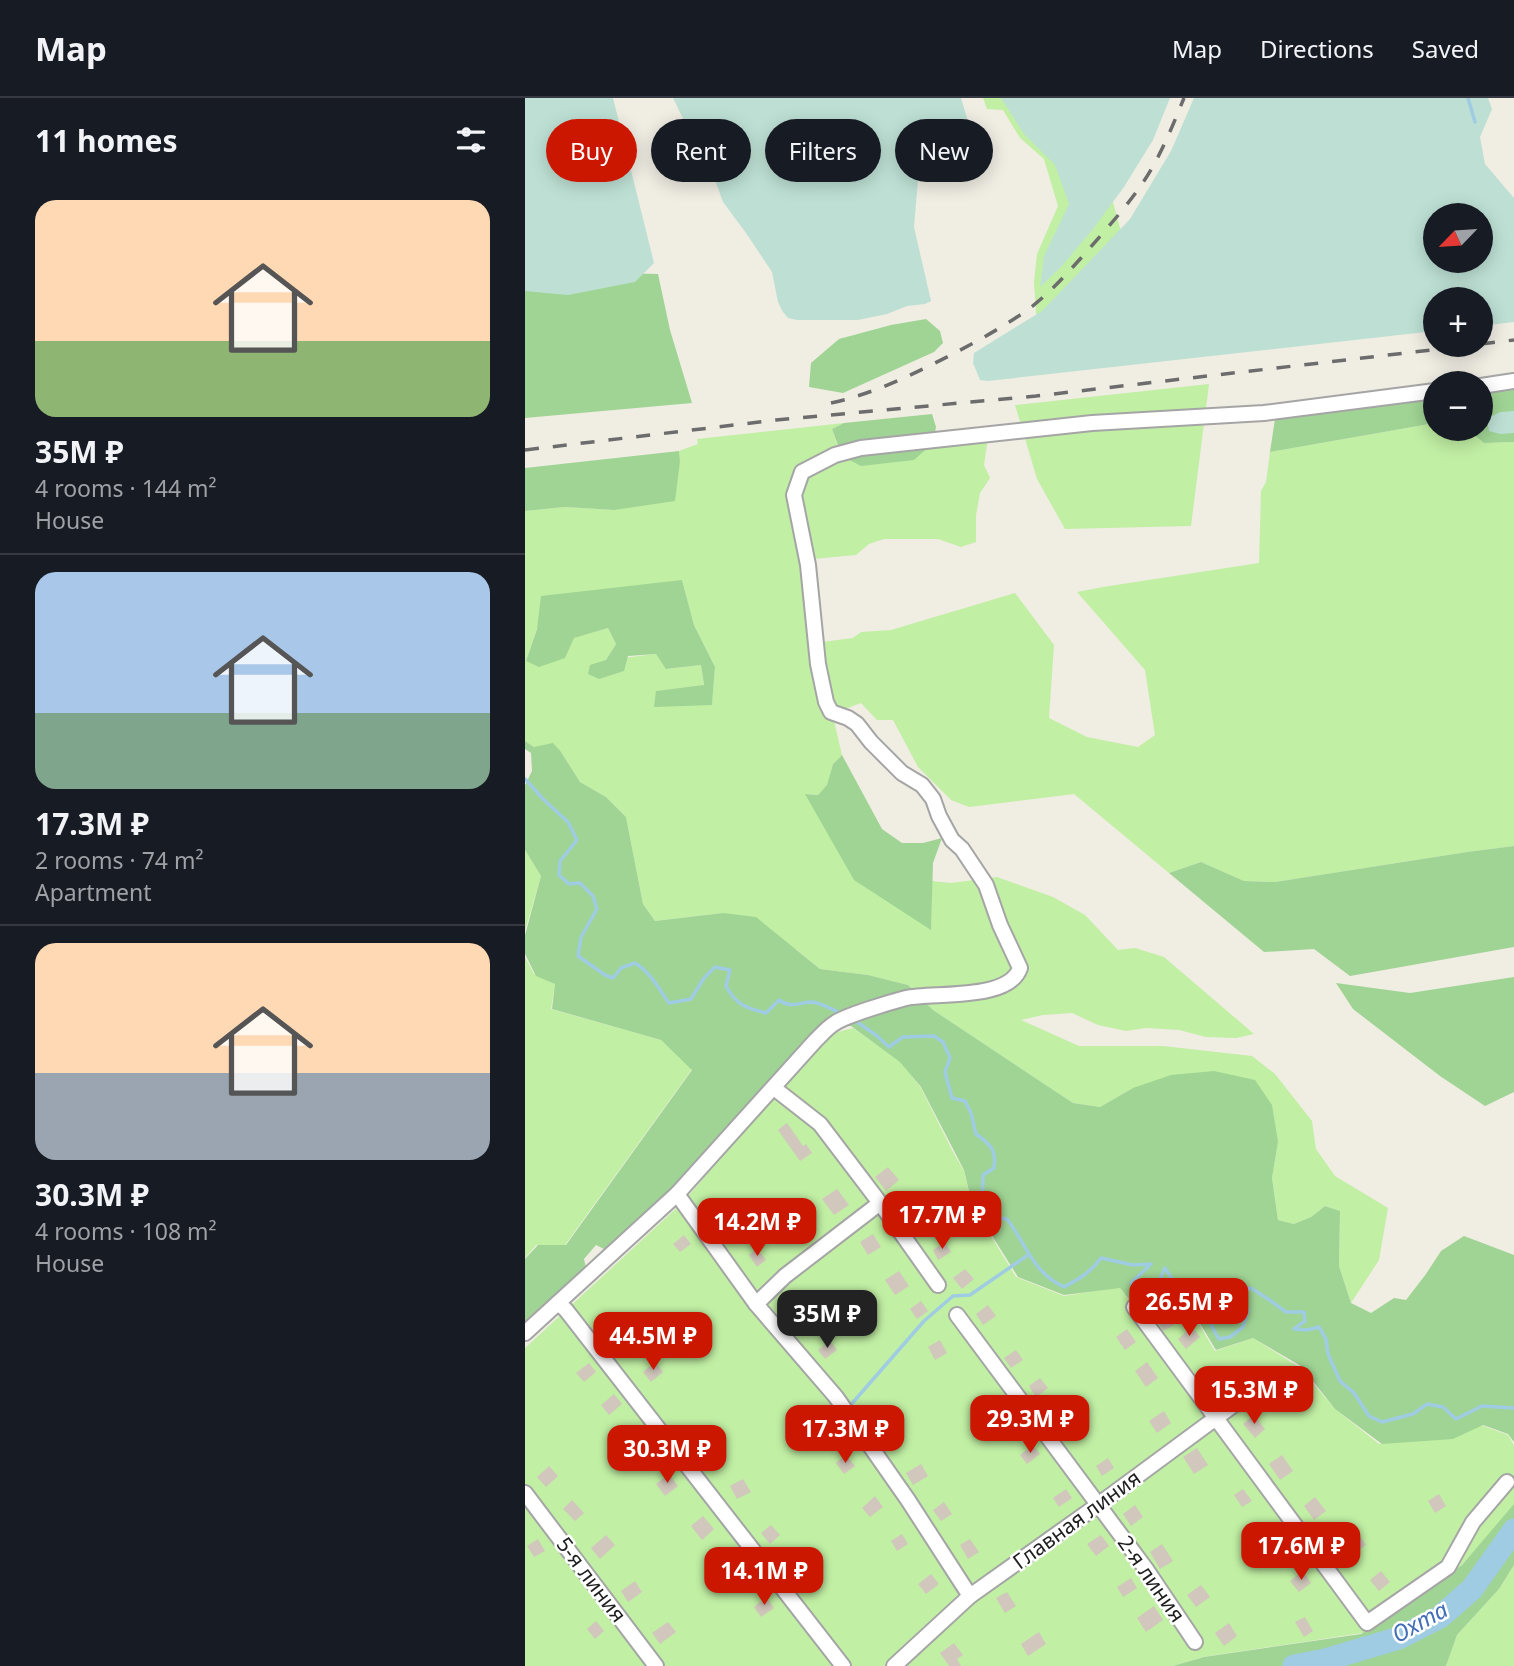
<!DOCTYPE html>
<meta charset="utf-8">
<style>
:root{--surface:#171b24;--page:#242831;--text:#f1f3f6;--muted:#9ea1a6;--line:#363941;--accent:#cc1700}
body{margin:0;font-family:"Noto Sans",sans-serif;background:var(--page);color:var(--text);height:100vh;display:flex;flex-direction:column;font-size:26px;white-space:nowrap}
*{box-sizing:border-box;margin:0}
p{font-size:23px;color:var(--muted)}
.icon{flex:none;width:38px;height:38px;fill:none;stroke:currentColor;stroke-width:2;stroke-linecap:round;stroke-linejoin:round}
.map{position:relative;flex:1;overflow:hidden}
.drawer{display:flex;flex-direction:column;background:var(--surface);width:525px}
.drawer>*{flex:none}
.banner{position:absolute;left:21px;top:21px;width:665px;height:63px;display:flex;gap:14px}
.needle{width:46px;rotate:245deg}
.tools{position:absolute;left:898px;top:105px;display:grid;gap:14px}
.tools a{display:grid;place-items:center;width:70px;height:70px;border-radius:50%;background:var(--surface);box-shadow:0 4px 18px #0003;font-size:35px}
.price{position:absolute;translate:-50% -60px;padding:0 16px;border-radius:14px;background:var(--accent);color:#fff;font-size:23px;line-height:46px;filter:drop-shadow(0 2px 4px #0008)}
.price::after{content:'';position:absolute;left:50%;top:42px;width:21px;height:16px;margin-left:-10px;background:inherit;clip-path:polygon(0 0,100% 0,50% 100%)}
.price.selected{background:#222;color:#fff}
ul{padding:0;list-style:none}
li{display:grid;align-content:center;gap:14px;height:371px;padding:0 35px}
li+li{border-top:2px solid var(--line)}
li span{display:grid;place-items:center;height:217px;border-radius:21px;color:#555}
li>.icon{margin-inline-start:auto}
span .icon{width:126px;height:126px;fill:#fffc;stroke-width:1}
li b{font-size:30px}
h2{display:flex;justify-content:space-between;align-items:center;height:84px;padding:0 35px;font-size:30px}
.pill{padding:0 24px;border-radius:32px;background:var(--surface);box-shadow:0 4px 18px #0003;font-size:24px;line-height:63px}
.pill.selected{background:var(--accent);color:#fff}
header{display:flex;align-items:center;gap:42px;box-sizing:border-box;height:98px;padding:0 35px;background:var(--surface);border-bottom:2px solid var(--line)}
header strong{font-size:33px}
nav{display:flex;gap:38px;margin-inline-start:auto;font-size:24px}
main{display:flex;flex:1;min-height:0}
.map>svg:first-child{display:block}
.grass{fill:#c1efa4;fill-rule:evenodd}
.forest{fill:#a0d494}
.wetland{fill:#bee0d4;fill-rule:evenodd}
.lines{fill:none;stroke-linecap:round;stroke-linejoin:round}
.stream{stroke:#9fcce2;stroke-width:3.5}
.river{stroke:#9fcce2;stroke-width:23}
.building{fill:#d1c7bc}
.minor-casing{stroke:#a5a5a5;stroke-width:18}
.minor{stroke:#fff;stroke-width:14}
.rail{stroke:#6c6c6c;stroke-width:3.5;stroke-dasharray:14 14;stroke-linecap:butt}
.labels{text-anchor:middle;stroke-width:5;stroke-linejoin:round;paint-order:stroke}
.street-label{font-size:21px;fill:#1e1e1e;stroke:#fff}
.water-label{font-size:23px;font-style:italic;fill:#416fb7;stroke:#fff}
</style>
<header>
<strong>Map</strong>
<nav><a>Map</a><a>Directions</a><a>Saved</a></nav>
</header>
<main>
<section class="drawer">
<h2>11 homes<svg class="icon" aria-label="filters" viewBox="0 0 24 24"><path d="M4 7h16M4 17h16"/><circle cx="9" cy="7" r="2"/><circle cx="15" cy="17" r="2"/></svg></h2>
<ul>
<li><span style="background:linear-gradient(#ffd9b3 65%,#8fb573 0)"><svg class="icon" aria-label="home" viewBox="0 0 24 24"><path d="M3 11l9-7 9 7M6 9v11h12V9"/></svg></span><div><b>35M ₽</b><p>4 rooms · 144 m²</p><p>House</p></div></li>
<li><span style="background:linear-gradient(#a9c7e8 65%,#7fa58c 0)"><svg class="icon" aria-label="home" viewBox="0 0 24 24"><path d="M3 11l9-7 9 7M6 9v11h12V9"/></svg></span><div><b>17.3M ₽</b><p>2 rooms · 74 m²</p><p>Apartment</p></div></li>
<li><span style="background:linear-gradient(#ffd9b3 60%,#9aa5b1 0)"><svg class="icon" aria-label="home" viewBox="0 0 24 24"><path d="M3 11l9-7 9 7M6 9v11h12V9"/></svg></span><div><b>30.3M ₽</b><p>4 rooms · 108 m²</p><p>House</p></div></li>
</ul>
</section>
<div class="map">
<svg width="989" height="1568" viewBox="0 0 989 1568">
<rect width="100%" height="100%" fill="#f0ede3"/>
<g class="grass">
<path d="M458 0H556L573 49 598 141 514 259 509 184 512 156 533 108 519 61 495 40 478 12 462 11Z"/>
<path d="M684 286 666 428 540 431 512 381 490 307Z"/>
<path d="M319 325 307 331 316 358 408 345 463 339 459 367 465 380 455 395 451 417V444L436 449 413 441H359L344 446 331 457 288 461 295 503 297 544 328 540 336 534 366 532 490 495 529 547 524 620 562 639 613 649 630 637 620 572 552 494 578 489 734 465 736 393 741 384 745 354 910 325V331H942L959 345 989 344V748L942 754 750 784 719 783 676 764 644 775 549 696 444 709 426 702 393 669 368 622H352L336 605 320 611 311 608 309 623 317 657 308 666 302 688 293 697 281 696 406 831 407 783 426 785 472 779 528 799 560 817 593 852 610 850 639 859 729 936 711 940 681 939 654 932 621 930 601 933 573 927 547 915 518 917 496 922 554 948H638L727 958 750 976 787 1023 791 1051 810 1078 863 1110 854 1162 826 1205 814 1168 815 1113 800 1108 786 1119 769 1126 753 1122 747 1080 753 1044 608 990 575 1009 548 1005 408 912 383 887 343 877 295 871 272 852 198 815 130 823 118 806 101 719 81 699 55 684 36 654 9 649 0 643V413L40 409 89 412 155 363 154 353 173 346 172 341ZM157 482 169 527 190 569 187 606 131 593 179 588 176 567 142 571 131 556 81 562 91 546 83 530 48 540 1 563 14 524Z"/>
<path d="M0 752 16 778 0 833Z"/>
<path d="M0 859 9 876 30 886 26 911 136 942 167 971 40 1147H11L0 1160Z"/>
<path d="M328 930 376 964 396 990 427 1052 439 1073 447 1107 491 1179 539 1198 594 1189 614 1215 664 1210 690 1253 728 1240 774 1269 810 1311 854 1346 927 1339 956 1327 983 1337 989 1347V1407L937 1467 837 1535 678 1559 649 1568H0V1250L158 1104 301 937Z"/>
<path d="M989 1467V1568H921L932 1537 974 1491Z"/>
</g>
<g class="forest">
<path d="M0 173 133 176 145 232 167 305 0 320Z"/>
<path d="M401 221 415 233 418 245 409 254 318 295 284 289 286 265 314 241 366 227Z"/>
<path d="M989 289V344L959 345 942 331H956V293Z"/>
<path d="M910 299V325L745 354 750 321Z"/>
<path d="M407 316 411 329 408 345 389 362 336 368 317 358 307 331 319 325Z"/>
<path d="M154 353 155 363 150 403 89 412 40 409 0 413V370Z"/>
<path d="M157 482 169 527 190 569 187 607 129 609 131 593 179 587 176 567 141 571 131 556 103 558 99 573 74 581 63 576 65 567 81 562 91 546 83 530 49 540 40 560 14 569 1 563 12 531 16 498Z"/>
<path d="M0 643 9 649 28 645 36 654 55 684 81 699 101 719 118 806 130 823 198 815 231 819 295 871 343 877 383 887 408 912 548 1005 575 1009 608 990 646 977 689 973 730 982 747 1007 753 1044 747 1080 753 1122 769 1126 786 1119 800 1108 815 1113 814 1168 826 1205 846 1215 869 1200 881 1202 901 1176 916 1153 939 1138 989 1157V1344L983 1336 958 1327 928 1341 857 1346 810 1311 776 1268 728 1240 691 1252 665 1209 615 1215 595 1190 539 1197 493 1179 447 1106 439 1072 396 989 375 964 326 928 300 929 215 1014 150 1089 81 1152 71 1147 59 1161 61 1170 0 1224V1161L13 1147H41L167 972 136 942 27 911 30 886 11 878 0 856V837L16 778 0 752V687L7 673 6 655 0 651Z"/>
<path d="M317 657 357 731 377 745H398L417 740 408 765 406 832 329 782 280 696 293 697 302 687 308 666Z"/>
<path d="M989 748V849L825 878 789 851 739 854 644 775 676 764 719 783 750 784 942 754Z"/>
<path d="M989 879V994L960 1008 915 978 828 911 811 885 885 895Z"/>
<path d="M989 1406V1467L974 1491 932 1537 921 1568H648L679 1559 836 1536 937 1467Z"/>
</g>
<g class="wetland">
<path d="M0 0H88L129 165 110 184 43 197 0 193Z"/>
<path d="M148 0H436L445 30 412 50 393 82 389 129 406 203 400 206 382 208 362 216 333 222H272L263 220 258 214 253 204 247 174 221 135 198 104 179 52 164 33Z"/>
<path d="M476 0H645L628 42 599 89 568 131 536 169 515 189 519 158 544 106 530 67 499 36Z"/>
<path d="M669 0H963L967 11 955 39 960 66 989 100V224L956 228V201H910V233L463 283 455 282 448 265 449 255 517 213 605 121 646 53ZM956 117V163H910V117Z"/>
<path d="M989 313V335L975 336 964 333 962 321 975 314Z"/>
</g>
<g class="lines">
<g class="stream">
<path d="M943 0 950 24"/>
<path d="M0 681 19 702 43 724 52 742 35 763 34 777 44 786 55 785 68 798 72 811 56 839 53 858 80 877 88 880 96 870 110 865C125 874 134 891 144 905L166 901 179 880 190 869 205 872 201 888C211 907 221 910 241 915L254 902C266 911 275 904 287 904 297 905 310 913 319 917"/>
<path d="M329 922 351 937 364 949 378 939 409 938 418 944 425 960 420 974 427 1000 440 1003 446 1015 451 1036C465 1046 472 1052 469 1070L458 1077C458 1092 455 1107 465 1119L482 1121C502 1147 507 1174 539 1189 554 1181 566 1174 576 1160L608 1167 626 1166 606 1185 614 1203 628 1201 643 1195 634 1183 640 1170 655 1193 681 1187C681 1210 681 1221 694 1241L705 1239 718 1229 723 1212 716 1193 726 1190 743 1201 761 1214H779L780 1223 769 1231 782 1232 794 1229 801 1241 803 1256 815 1283 829 1295 844 1318 857 1324 888 1316 902 1306 918 1309 931 1321 957 1308 989 1310"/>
<path d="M323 1310 399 1223 428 1198 445 1197 503 1157"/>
</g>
<path class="river" d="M769 1568 800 1562 874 1540 915 1519 947 1491 989 1432"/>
</g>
<g class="building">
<path d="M262 1025 278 1048 281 1046 287 1055 275 1063 253 1032Z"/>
<path d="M363 1069 374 1082 361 1093 350 1079Z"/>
<path d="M312 1091 324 1107 309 1117 297 1101Z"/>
<path d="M387 1100 396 1114 383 1122 374 1109Z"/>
<path d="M207 1121 215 1133 202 1142 196 1133 201 1130 199 1126Z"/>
<path d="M348 1136 356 1149 343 1157 335 1144Z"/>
<path d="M159 1137 166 1146 155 1154 148 1146Z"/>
<path d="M420 1144 426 1154 413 1162 408 1152Z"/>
<path d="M232 1151 241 1162 232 1169 224 1157Z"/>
<path d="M440 1171 449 1181 437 1191 428 1180Z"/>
<path d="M374 1173 384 1188 370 1197 360 1182Z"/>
<path d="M396 1203 403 1213 392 1221 385 1211Z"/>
<path d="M276 1204 283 1215 271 1223 264 1213Z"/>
<path d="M463 1207 471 1218 458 1227 451 1216Z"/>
<path d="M175 1216 183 1226 173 1234 165 1223Z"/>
<path d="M643 1216 649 1227 638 1233 632 1222Z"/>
<path d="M667 1229 675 1239 661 1251 653 1241Z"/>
<path d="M602 1231 611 1244 600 1252 591 1239Z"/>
<path d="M108 1233 116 1243 104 1254 95 1245Z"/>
<path d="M415 1242 422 1255 410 1262 403 1249Z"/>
<path d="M305 1243 312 1252 300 1261 293 1252Z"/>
<path d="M491 1252 498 1262 486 1270 479 1260Z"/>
<path d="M130 1264 138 1274 126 1284 118 1274Z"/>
<path d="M622 1264 633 1280 621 1289 610 1273Z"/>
<path d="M64 1265 71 1274 59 1284 51 1275Z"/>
<path d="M701 1275 710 1289 697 1297 689 1284Z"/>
<path d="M515 1280 523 1290 511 1299 504 1288Z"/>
<path d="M89 1296 97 1306 84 1317 76 1307Z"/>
<path d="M481 1309 488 1320 473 1330 466 1319Z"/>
<path d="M639 1313 646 1325 632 1335 624 1323Z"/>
<path d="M548 1314 556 1327 544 1335 536 1322Z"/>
<path d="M290 1317 299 1326 288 1338 279 1329Z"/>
<path d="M729 1317 740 1331 730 1340 718 1326Z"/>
<path d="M109 1328 120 1341 105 1354 94 1341Z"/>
<path d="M363 1328 371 1338 360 1347 352 1337Z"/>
<path d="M193 1342 202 1351 192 1362 182 1353Z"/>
<path d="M508 1347 515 1356 502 1366 495 1357Z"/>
<path d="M672 1350 683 1367 669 1376 658 1359Z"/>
<path d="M321 1357 330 1368 319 1376 311 1365Z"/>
<path d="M757 1357 768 1373 755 1382 744 1366Z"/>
<path d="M583 1360 589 1370 577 1378 571 1368Z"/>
<path d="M396 1366 403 1378 388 1387 381 1375Z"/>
<path d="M24 1368 33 1378 21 1389 12 1379Z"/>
<path d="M144 1376 153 1388 140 1398 131 1386Z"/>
<path d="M218 1381 226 1394 212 1401 205 1388Z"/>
<path d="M541 1391 547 1400 534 1409 528 1400Z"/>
<path d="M718 1391 727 1403 717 1409 709 1397Z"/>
<path d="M914 1396 921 1408 910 1415 903 1403Z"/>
<path d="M350 1398 358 1409 345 1419 337 1410Z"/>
<path d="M790 1399 801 1413 789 1422 779 1408Z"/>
<path d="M47 1402 59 1415 50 1423 38 1411Z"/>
<path d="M419 1404 427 1416 416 1423 408 1412Z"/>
<path d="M610 1407 618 1419 606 1428 598 1416Z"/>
<path d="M178 1418 189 1431 177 1442 166 1428Z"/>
<path d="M246 1427 255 1437 245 1446 236 1435Z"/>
<path d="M831 1433 841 1447 832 1453 830 1450 826 1453 819 1442Z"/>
<path d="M377 1436 383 1446 372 1453 366 1443Z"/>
<path d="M81 1437 90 1447 75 1461 66 1450Z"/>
<path d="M576 1437 584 1448 571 1458 562 1446Z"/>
<path d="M13 1441 20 1453 9 1459 2 1448Z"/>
<path d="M445 1441 454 1454 443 1461 435 1447Z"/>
<path d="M637 1446 648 1463 635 1471 625 1454Z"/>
<path d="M778 1473 786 1485 774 1494 765 1483Z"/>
<path d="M856 1473 865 1484 854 1493 845 1482Z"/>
<path d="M406 1476 414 1486 401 1496 393 1486Z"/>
<path d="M606 1480 612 1490 598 1499 592 1489Z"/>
<path d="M110 1483 117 1494 103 1504 96 1493Z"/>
<path d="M676 1487 685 1499 671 1509 662 1497Z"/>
<path d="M482 1494 491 1508 480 1515 471 1500Z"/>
<path d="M241 1499 249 1510 236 1519 229 1509Z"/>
<path d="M629 1508 638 1522 621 1534 612 1520Z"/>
<path d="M780 1519 788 1533 779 1539 770 1524Z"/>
<path d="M71 1523 79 1533 70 1541 62 1531Z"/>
<path d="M143 1524 151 1534 135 1546 127 1535Z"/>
<path d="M704 1525 712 1538 699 1548 690 1535Z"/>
<path d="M514 1534 521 1546 503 1558 496 1546Z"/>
<path d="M429 1545 438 1557 432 1561 436 1568H424L415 1555Z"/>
</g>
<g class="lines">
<g class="minor-casing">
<g id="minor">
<path d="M956 288 989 283"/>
<path d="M249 990 295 1026 355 1105 413 1187"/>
<path d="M152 1096 231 1206 311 1299 383 1402 445 1498"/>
<path d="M33 1205 41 1212 318 1568"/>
<path d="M231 1206 260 1178 355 1105"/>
<path d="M609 1209 842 1525 923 1469 948 1424 982 1384"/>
<path d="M432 1217 621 1471 670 1544"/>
<path d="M0 1235 152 1096 290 943C296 937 303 929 310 925 322 917 366 904 381 900 409 894 484 903 495 870L475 827 461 787 437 751 427 742 414 718 408 701 397 687 377 675 346 644 332 626 323 620 306 614 301 604 293 566 283 467 269 397 277 374 310 357 336 350 567 325 739 315 910 293"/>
<path d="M0 1395 131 1568"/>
<path d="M369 1568 445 1498 573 1407 741 1283"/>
</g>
</g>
<use href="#minor" class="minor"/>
<g class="rail">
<path d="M956 246 989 242"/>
<path d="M306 305C343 297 376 282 410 265 440 250 470 234 498 215 520 200 538 180 556 160 577 136 599 112 617 86 635 60 647 29 659 0"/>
<path d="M0 352 251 322 511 298 949 247"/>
</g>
</g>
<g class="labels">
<g class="street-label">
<text transform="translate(552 1422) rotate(-36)" y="7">Главная линия</text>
<text transform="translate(626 1481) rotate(55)" y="7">2-я линия</text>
<text transform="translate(66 1482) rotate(53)" y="7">5-я линия</text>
</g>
<g class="water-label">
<text transform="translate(895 1524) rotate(-29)" y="8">Охта</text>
</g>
</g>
</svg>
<div class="tools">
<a><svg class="needle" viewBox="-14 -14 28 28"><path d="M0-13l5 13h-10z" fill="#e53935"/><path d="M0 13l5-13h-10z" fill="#9ea1a6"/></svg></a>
<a>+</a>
<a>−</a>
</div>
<b class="price" style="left:417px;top:1153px">17.7M ₽</b>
<b class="price" style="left:232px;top:1160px">14.2M ₽</b>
<b class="price" style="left:664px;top:1240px">26.5M ₽</b>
<b class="price selected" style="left:302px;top:1252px">35M ₽</b>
<b class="price" style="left:128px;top:1274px">44.5M ₽</b>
<b class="price" style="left:729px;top:1328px">15.3M ₽</b>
<b class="price" style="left:505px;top:1357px">29.3M ₽</b>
<b class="price" style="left:320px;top:1367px">17.3M ₽</b>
<b class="price" style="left:142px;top:1387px">30.3M ₽</b>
<b class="price" style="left:776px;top:1484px">17.6M ₽</b>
<b class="price" style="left:239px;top:1509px">14.1M ₽</b>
<div class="banner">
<a class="pill selected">Buy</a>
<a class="pill">Rent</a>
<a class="pill">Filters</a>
<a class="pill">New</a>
</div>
</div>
</main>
